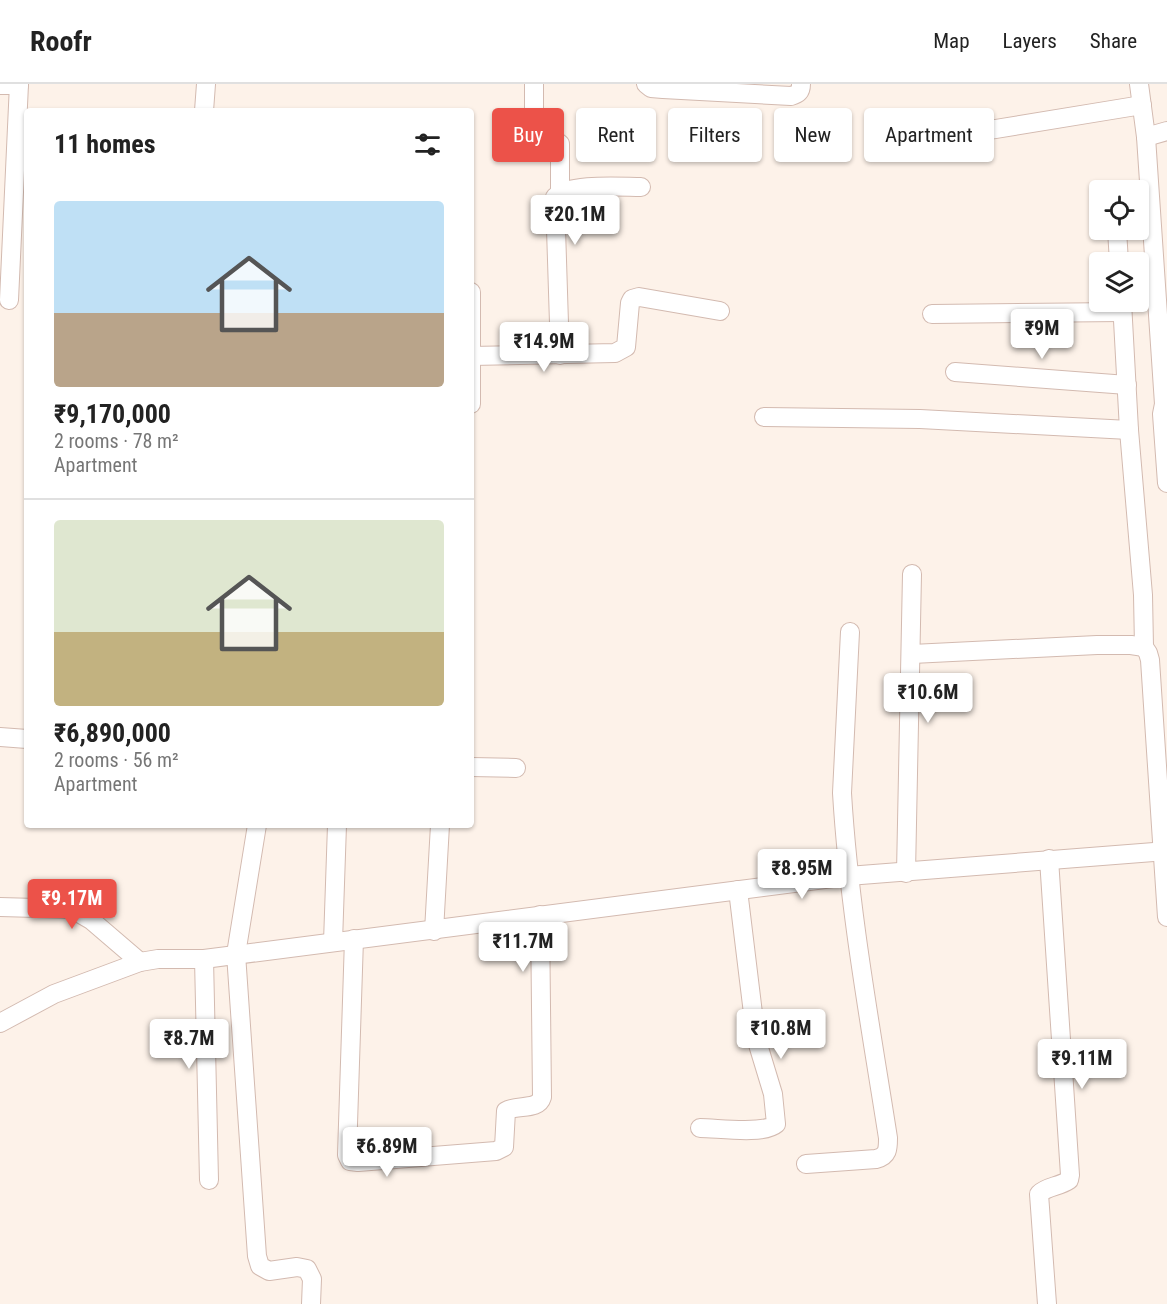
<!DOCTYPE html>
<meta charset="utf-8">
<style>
:root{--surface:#fff;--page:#f6f6f6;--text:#222;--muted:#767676;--line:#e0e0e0;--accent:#ec5249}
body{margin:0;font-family:"Roboto Condensed",sans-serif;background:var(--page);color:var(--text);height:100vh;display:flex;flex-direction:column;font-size:22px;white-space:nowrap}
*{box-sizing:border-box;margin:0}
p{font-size:20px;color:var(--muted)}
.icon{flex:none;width:33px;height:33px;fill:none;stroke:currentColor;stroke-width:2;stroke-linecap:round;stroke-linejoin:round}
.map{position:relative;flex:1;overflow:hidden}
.panel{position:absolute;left:24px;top:24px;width:450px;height:720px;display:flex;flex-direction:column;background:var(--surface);border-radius:6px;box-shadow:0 2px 4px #0004}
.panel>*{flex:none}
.hud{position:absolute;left:492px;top:24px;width:570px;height:54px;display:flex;gap:12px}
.fabs{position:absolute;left:1089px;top:96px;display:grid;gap:12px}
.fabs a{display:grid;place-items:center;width:60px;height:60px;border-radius:6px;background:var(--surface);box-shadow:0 2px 4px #0004;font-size:30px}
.price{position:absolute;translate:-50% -51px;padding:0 14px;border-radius:6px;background:#fff;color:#222;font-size:20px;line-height:39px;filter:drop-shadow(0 2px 3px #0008)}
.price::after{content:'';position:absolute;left:50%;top:36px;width:18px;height:14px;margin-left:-9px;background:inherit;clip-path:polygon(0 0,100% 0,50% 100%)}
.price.on{background:var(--accent);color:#fff}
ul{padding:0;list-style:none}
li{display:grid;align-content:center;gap:12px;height:318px;padding:0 30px}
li+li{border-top:2px solid var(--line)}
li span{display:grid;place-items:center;height:186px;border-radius:6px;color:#555}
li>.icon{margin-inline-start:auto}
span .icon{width:108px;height:108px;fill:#fffc;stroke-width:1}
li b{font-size:26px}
h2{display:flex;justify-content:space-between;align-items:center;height:72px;padding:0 30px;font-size:26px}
.tag{padding:0 21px;border-radius:6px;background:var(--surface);box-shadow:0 2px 4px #0004;font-size:21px;line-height:54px}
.tag.on{background:var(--accent);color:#fff}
header{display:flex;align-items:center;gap:36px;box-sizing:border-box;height:84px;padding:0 30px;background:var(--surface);border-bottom:2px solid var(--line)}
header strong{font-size:28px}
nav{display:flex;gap:33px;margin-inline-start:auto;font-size:21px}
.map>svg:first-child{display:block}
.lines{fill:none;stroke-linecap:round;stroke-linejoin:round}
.minor-casing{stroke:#d3bab0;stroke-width:20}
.minor{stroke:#fff;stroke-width:18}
</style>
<header>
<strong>Roofr</strong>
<nav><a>Map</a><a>Layers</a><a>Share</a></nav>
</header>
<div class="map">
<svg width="1167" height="1220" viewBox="0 0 1167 1220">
<rect width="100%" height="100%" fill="#fdf2e9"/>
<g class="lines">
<g class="minor-casing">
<g id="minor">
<path d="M534 0V50L537 55H554L560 60V108"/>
<path d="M646 0 651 4 663 5 791 12C798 10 801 8 801 0"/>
<path d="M1139 0 1146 53 1164 320 1162 330 1167 399"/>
<path d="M0 1H19"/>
<path d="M204 27 206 0"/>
<path d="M882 43 971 49 1142 21"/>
<path d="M1146 53 1167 47"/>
<path d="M1117 146 1119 178"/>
<path d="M471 208V320"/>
<path d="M9 216 19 0"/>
<path d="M1122 218 1129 346 1143 511 1144 563"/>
<path d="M932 230 1122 228"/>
<path d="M560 271 555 113C569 99 621 103 641 103"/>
<path d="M471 272 615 269 626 263 630 219 632 215 639 213 720 227"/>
<path d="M955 288 1127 301"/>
<path d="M764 333 920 335 1129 346"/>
<path d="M912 570 1097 561H1131L1144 563 1148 569 1150 576 1167 833"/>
<path d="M0 653 27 655"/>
<path d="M471 683 516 684"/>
<path d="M257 741 236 870 257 1172 260 1182 269 1187 297 1183 307 1185 312 1195 311 1220"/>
<path d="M906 789 912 490"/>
<path d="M0 823 72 825 91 836 140 878"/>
<path d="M434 847 440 741"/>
<path d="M354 855 347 1071 350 1077 358 1078 496 1067 504 1063 506 1027C517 1020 538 1027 542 1013L540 831"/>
<path d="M333 858 337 741"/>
<path d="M204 875 209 1096"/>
<path d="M0 939 54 910 140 878 158 875H204L848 792 1167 767"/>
<path d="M700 1044C718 1044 763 1051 776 1040L773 1010 756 954 738 806"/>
<path d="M806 1080 876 1075C888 1072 888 1065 888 1054 870 939 849 825 842 709L850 548"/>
<path d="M1047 1220 1039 1110C1047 1102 1059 1103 1069 1096L1070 1091 1049 775"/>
</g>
</g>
<use href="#minor" class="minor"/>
</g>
</svg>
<div class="fabs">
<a><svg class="icon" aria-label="locate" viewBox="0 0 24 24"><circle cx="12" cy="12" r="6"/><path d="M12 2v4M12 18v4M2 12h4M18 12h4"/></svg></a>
<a><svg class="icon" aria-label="layers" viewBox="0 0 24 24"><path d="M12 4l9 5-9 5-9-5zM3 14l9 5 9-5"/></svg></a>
</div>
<b class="price" style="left:575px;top:162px">₹20.1M</b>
<b class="price" style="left:1042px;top:276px">₹9M</b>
<b class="price" style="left:544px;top:289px">₹14.9M</b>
<b class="price" style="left:928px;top:640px">₹10.6M</b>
<b class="price" style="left:802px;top:816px">₹8.95M</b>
<b class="price on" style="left:72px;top:846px">₹9.17M</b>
<b class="price" style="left:523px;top:889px">₹11.7M</b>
<b class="price" style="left:781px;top:976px">₹10.8M</b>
<b class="price" style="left:189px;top:986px">₹8.7M</b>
<b class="price" style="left:1082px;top:1006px">₹9.11M</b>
<b class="price" style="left:387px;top:1094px">₹6.89M</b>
<div class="hud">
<a class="tag on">Buy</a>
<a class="tag">Rent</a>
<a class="tag">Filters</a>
<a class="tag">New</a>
<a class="tag">Apartment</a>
</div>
<section class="panel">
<h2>11 homes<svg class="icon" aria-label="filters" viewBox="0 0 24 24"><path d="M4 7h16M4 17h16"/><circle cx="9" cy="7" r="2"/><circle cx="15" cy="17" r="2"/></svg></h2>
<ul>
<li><span style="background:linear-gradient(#bfe0f5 60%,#b9a48a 0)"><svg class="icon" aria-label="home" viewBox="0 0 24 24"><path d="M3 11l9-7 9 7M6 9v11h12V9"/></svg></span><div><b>₹9,170,000</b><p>2 rooms · 78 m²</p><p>Apartment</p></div></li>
<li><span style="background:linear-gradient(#dfe7d0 60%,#c2b280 0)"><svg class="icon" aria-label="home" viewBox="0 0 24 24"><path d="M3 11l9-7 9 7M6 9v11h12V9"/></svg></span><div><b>₹6,890,000</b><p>2 rooms · 56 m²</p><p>Apartment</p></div></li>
</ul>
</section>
</div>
